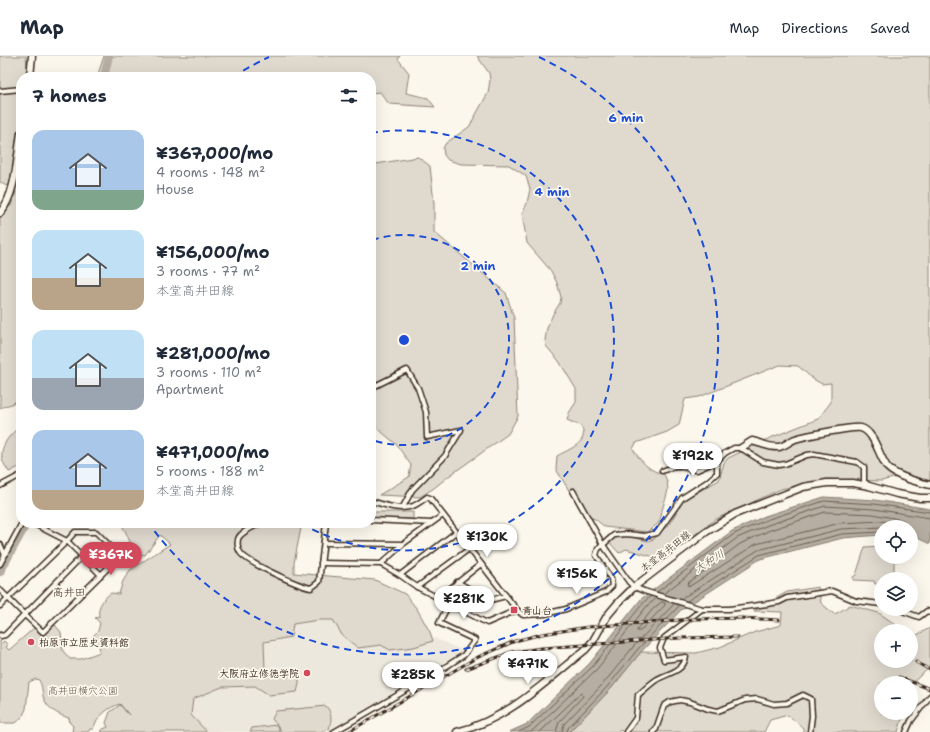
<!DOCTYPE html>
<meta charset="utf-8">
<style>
:root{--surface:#fff;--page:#f6f6f7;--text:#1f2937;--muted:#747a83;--line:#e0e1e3;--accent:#d1495b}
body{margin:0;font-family:"Shantell Sans","Klee One",sans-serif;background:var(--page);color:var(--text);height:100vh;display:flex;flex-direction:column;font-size:15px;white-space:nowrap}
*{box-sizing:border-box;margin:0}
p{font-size:13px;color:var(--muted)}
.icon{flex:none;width:22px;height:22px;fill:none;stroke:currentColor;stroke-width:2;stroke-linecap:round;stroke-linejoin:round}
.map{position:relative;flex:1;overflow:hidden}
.drawer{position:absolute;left:16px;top:16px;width:360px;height:456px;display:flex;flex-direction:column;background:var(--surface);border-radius:16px;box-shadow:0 4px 16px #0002}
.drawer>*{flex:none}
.fabs{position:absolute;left:874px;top:464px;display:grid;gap:8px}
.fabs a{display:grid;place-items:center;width:44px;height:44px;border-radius:50%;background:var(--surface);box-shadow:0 4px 16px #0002;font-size:20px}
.price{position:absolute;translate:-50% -34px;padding:0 9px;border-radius:14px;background:#fff;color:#222;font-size:13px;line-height:26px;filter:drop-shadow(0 1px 2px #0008)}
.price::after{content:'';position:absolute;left:50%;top:24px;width:12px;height:9px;margin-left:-6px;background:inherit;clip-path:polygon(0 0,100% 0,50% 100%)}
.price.active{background:var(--accent);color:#fff}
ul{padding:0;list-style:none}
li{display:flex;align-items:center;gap:12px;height:100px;padding:0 16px}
li span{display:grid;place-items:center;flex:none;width:112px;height:80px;border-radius:12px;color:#555}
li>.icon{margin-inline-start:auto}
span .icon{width:48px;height:48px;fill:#fffc;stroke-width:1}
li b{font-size:17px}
h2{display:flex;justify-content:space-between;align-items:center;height:48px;padding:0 16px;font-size:17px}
header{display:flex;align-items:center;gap:24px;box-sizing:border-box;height:56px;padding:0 20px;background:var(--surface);border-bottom:1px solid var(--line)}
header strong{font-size:19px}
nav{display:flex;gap:22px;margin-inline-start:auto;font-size:14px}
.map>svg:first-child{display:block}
.built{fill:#ede8dd}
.green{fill:#dfd9ce;stroke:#8d8276}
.water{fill:#b6aea2;stroke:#85796d}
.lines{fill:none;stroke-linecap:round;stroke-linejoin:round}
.shore{stroke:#6c5f53;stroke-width:1}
.river{stroke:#b6aea2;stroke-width:8}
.street-casing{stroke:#3b2a1e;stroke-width:7}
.secondary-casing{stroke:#3b2a1e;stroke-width:9}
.street{stroke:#fbf7ec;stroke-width:4}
.secondary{stroke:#fbf7ec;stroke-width:6}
.rail-casing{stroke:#3b2a1e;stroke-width:3}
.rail{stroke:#fbf7ec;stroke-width:1.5;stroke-dasharray:4.5;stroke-linecap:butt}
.ring{fill:none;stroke:#1d4ed8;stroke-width:2;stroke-dasharray:7 5}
.poi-dot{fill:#d1495b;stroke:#fbf7ec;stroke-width:1.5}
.labels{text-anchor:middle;stroke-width:3.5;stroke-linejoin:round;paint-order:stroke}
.street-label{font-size:10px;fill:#3b2a1e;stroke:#fbf7ec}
.poi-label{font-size:10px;font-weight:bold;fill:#3b2a1e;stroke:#fbf7ec;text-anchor:start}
.park-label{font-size:10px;fill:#64564a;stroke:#fbf7ec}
.water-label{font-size:11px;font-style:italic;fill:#605246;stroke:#fbf7ec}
.neighbourhood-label{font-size:11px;fill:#3b2a1e;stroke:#fbf7ec}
.centre{fill:#1d4ed8;stroke:#fbf7ec;stroke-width:2}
.ring-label{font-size:12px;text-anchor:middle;font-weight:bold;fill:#1d4ed8;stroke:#fbf7ec;stroke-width:3.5;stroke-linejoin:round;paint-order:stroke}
</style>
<header>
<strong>Map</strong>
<nav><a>Map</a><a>Directions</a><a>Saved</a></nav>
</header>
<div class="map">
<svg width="930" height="676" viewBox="0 0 930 676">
<rect width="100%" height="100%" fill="#fbf7ec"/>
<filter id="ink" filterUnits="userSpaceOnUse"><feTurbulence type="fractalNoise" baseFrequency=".025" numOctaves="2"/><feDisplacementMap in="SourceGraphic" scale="8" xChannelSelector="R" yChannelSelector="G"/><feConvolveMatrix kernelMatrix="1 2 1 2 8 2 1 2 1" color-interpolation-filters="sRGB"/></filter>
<g filter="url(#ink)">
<path class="built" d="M331 560 423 577 464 595 392 637 389 641 357 657 356 663 330 676H123L201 577Z"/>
<g class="green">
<path d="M0 0H26L27 11 25 21H21V339L14 347 0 352V149L11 150 16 136 0 126Z"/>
<path d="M104 0H400L398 3 409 17 406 37 428 42 435 51 389 48 380 36 371 37V21H97Z"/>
<path d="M477 0H930V426L907 419 881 425 826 423 781 433 716 463 661 503 626 493 619 497 610 487 614 482 628 480 648 485 654 483 669 468 684 444 719 424 724 407 728 402 770 382 818 363 831 346V327L822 328 813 323 798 310 780 309 699 341 685 343 679 369 667 376 636 387 633 393C640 405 650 416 664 418 671 433 667 437 663 451 661 456 662 461 659 466 656 470 651 473 647 476L605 471 595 463 588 461 582 456 556 413 557 400C569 393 592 386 580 369L574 367 567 364 569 357 576 346V333L559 305 546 290 545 284 547 272 553 258 560 247 561 241 557 227 551 215 527 187 522 158 527 147 530 133 526 120 509 109 461 108 448 104 444 99 443 92 446 87 469 71 488 37 490 24 489 17Z"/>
<path d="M418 101 430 110 434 147V176L506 237 514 262 518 360 508 378 449 420 434 432 420 441 379 439 409 421 411 409 396 388 371 367V122L374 121 376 108Z"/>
<path d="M21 371V410L9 416C7 412 2 406 2 402 0 390 11 376 21 371Z"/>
<path d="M371 456H413V463L371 462Z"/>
<path d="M120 467H302L294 507V517L375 524 405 538 417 553 430 576 433 585 414 591 390 594 381 589 358 592 342 579 333 564H319L293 568 291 581 264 586 265 613 299 616V628L297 636 269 639 255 630 222 631 193 643 191 659 207 676H101L103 673 108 671 106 667 110 656 120 649 129 659 120 648C108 651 97 661 93 673H90L88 676H72L73 670 70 667 69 662C58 659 46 652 43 640 42 634 42 629 39 624L36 623 29 626 26 653 22 661 16 667H0V585L2 587 4 585 8 589 6 591 9 594 34 572 42 579 55 569 61 576 63 595 70 603H81L100 596 99 589 92 581 98 575 100 567 95 562 99 561C97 550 104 542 111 537L119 538 123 525 130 514 170 488 160 479 145 499 136 498C129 487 128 477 120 467Z"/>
<path d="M881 490V501H898V505H894V523H881V528H875L874 525 853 524V521L856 519 865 491Z"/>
<path d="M818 531 821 547 834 558 839 556 850 549 879 557 895 568 897 575H881V605H911V582L930 572V611L911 628 881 627V657H904L898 676H804L803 672 788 659 770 664 764 676H623L621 674 617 676H569L610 634 641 596 696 597 720 591 755 576 781 569 782 556 754 555 787 536Z"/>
<path d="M326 650C332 657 332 664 329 673L321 676H282L277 669 280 676H250L252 672 277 669 272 663 276 655Z"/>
</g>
<path class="water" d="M824 441 875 444 930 453V488L911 479V471H881V479L843 482 760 503 681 554 641 596 610 634 569 676H509L527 668 590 607 641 543 732 475 765 460Z"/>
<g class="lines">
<g class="shore">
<path d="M893 471 887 466 881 465 840 467 756 488 690 530 687 529 688 527 740 488 770 474 825 456 873 458 903 464 904 466 899 471"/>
<path d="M657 536 734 478 766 464 824 445 874 448 930 456"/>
<path d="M663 538 737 482 768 469 825 450 874 453 930 462"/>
<path d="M681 543 758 494 841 473 883 471"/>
<path d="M687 545 759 499 842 478 881 476"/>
<path d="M662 546 665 547V549L640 575H637V573L652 554Z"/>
<path d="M519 676 529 671 593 610 644 546 651 540"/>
<path d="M531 676 597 613 647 550 657 542"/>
<path d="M540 676 580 638 582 637 583 640 559 666 556 676"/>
<path d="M562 676 564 668 603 628 634 590 674 548"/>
<path d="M567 676 568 672 607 631 638 593 680 549"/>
</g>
<g class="river">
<path d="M104 21 109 0"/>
<path d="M0 516 27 467"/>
</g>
<g class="street-casing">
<g id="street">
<path d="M0 35 21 33"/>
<path d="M371 332 407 314 418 332 426 356 427 381 461 374 445 400 412 434 403 451"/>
<path d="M662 415 675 410H682L689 413 697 414 717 405"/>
<path d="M0 430 21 419"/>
<path d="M573 435 603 489 629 526 634 531 644 535 702 553H729L767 548 779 546 787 542 832 535 856 545 881 548"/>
<path d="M371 445C384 449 400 455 413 450 418 448 423 444 427 441L430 442 517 554 523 559 545 558 566 553 606 536 612 530 611 523 596 499 598 493 614 479 627 478 645 480 657 477 682 442 707 426 717 417V405L725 397 734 392H741L763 406 779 409 785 408 807 399 814 398 857 406 864 411V425L869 430"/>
<path d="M371 464 431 467"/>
<path d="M32 467 67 485 101 519"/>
<path d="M260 467C254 471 243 475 239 481 237 484 237 492 240 496 245 506 299 530 311 532L319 526 326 467"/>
<path d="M324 487 402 488"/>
<path d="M0 488 5 499"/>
<path d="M321 507 381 508 400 519 417 531 487 567 517 554"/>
<path d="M0 508 22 467"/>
<path d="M381 508 403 488 443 459"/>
<path d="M400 519 456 476"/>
<path d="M457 526 490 544 506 540"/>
<path d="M417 531 469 493"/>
<path d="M0 534C14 548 28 563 43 576L120 500 96 476H75L67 485 8 542 0 550"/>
<path d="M438 542 481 508"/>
<path d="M897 553 919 561 927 555 930 556"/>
<path d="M0 579 1 580 5 579 82 500"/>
<path d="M334 676 439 615 464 599 475 584 439 567 449 548"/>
<path d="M626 676 636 662 638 639C644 634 650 628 656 624 666 617 683 617 686 601L664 604 660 592 664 582 702 553"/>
<path d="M653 676 656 673 664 650 670 646 680 644 690 646 708 653 718 655 745 644 757 643 774 648 787 647 803 639 811 643 812 660 810 676"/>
<path d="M906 676 911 665 930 640"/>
</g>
</g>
<g class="secondary-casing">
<g id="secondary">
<path d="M30 21 32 0"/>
<path d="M0 157C16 138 17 102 21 77"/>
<path d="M741 392 752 385C761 387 770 392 779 391 785 390 790 385 795 383 805 380 853 370 861 372 875 376 879 402 888 412 897 421 918 426 930 429"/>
<path d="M457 676C507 664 546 625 585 594L593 585 607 560 618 547 634 531 706 476 735 458 803 431 827 427H853L869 430 897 438 920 442H930"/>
</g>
</g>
<use href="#street" class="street"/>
<use href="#secondary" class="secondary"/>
<g class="rail-casing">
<g id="rail">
<path d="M916 606 930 614"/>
<path d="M466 613 512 596 542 592 680 582 738 581"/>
<path d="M899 621 930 633"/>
<path d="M348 676 476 602 515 585 542 578 588 571 693 563 742 562 779 564"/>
</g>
</g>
<use href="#rail" class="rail"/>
</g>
</g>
<g class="ring">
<path d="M372 184A105 105 0 1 1 372 384"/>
<path d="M371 77A210 210 0 1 1 302 468"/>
<path d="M233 21A314 314 0 0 1 269 1M539 1A314 314 0 1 1 150 469"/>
</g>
<g class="poi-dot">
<rect x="510" y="550" width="8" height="8" rx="2"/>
<circle cx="31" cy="586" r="4"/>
<circle cx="307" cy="617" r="4"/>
</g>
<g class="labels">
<g class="street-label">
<text transform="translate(665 495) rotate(-38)" y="4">本堂高井田線</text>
</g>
<g class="poi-label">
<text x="522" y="558">青山台</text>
<text x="39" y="590">柏原市立歴史資料館</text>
<text x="299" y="621" text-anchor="end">大阪府立修徳学院</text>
</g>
<g class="park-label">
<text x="83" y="638">高井田横穴公園</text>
</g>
<g class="water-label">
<text transform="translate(709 505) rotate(-31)" y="4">大和川</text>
</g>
<g class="neighbourhood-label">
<text x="69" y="540">高井田</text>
</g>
</g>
<circle cx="404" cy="284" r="6" class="centre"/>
<g class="ring-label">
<text x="626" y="66">6 min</text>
<text x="552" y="140">4 min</text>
<text x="478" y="214">2 min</text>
</g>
</svg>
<div class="fabs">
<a><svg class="icon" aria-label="locate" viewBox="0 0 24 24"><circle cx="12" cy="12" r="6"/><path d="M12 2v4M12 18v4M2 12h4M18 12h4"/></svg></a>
<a><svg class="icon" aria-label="layers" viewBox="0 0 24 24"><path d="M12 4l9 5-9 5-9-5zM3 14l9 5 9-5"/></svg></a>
<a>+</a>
<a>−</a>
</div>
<b class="price" style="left:693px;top:421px">¥192K</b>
<b class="price" style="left:487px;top:502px">¥130K</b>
<b class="price active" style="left:111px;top:520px">¥367K</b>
<b class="price" style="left:577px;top:539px">¥156K</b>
<b class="price" style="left:464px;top:564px">¥281K</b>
<b class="price" style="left:528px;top:629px">¥471K</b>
<b class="price" style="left:413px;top:640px">¥285K</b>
<section class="drawer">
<h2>7 homes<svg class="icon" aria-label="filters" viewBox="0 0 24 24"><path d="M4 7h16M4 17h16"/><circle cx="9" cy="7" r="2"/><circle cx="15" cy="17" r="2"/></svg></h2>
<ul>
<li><span style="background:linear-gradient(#a9c7e8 75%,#7fa58c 0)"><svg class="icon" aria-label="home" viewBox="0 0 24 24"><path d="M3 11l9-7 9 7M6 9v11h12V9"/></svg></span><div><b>¥367,000/mo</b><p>4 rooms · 148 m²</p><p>House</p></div></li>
<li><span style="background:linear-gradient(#bfe0f5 60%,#b9a48a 0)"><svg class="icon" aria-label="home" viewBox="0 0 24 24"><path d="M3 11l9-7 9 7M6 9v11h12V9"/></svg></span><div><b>¥156,000/mo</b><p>3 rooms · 77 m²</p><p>本堂高井田線</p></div></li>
<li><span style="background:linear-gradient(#bfe0f5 60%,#9aa5b1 0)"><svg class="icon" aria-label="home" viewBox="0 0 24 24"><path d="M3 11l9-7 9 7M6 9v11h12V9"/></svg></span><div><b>¥281,000/mo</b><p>3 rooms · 110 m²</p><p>Apartment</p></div></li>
<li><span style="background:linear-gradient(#a9c7e8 75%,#b9a48a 0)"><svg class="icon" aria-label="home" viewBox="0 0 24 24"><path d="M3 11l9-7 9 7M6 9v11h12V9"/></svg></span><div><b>¥471,000/mo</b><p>5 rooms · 188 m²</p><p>本堂高井田線</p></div></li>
</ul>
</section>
</div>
